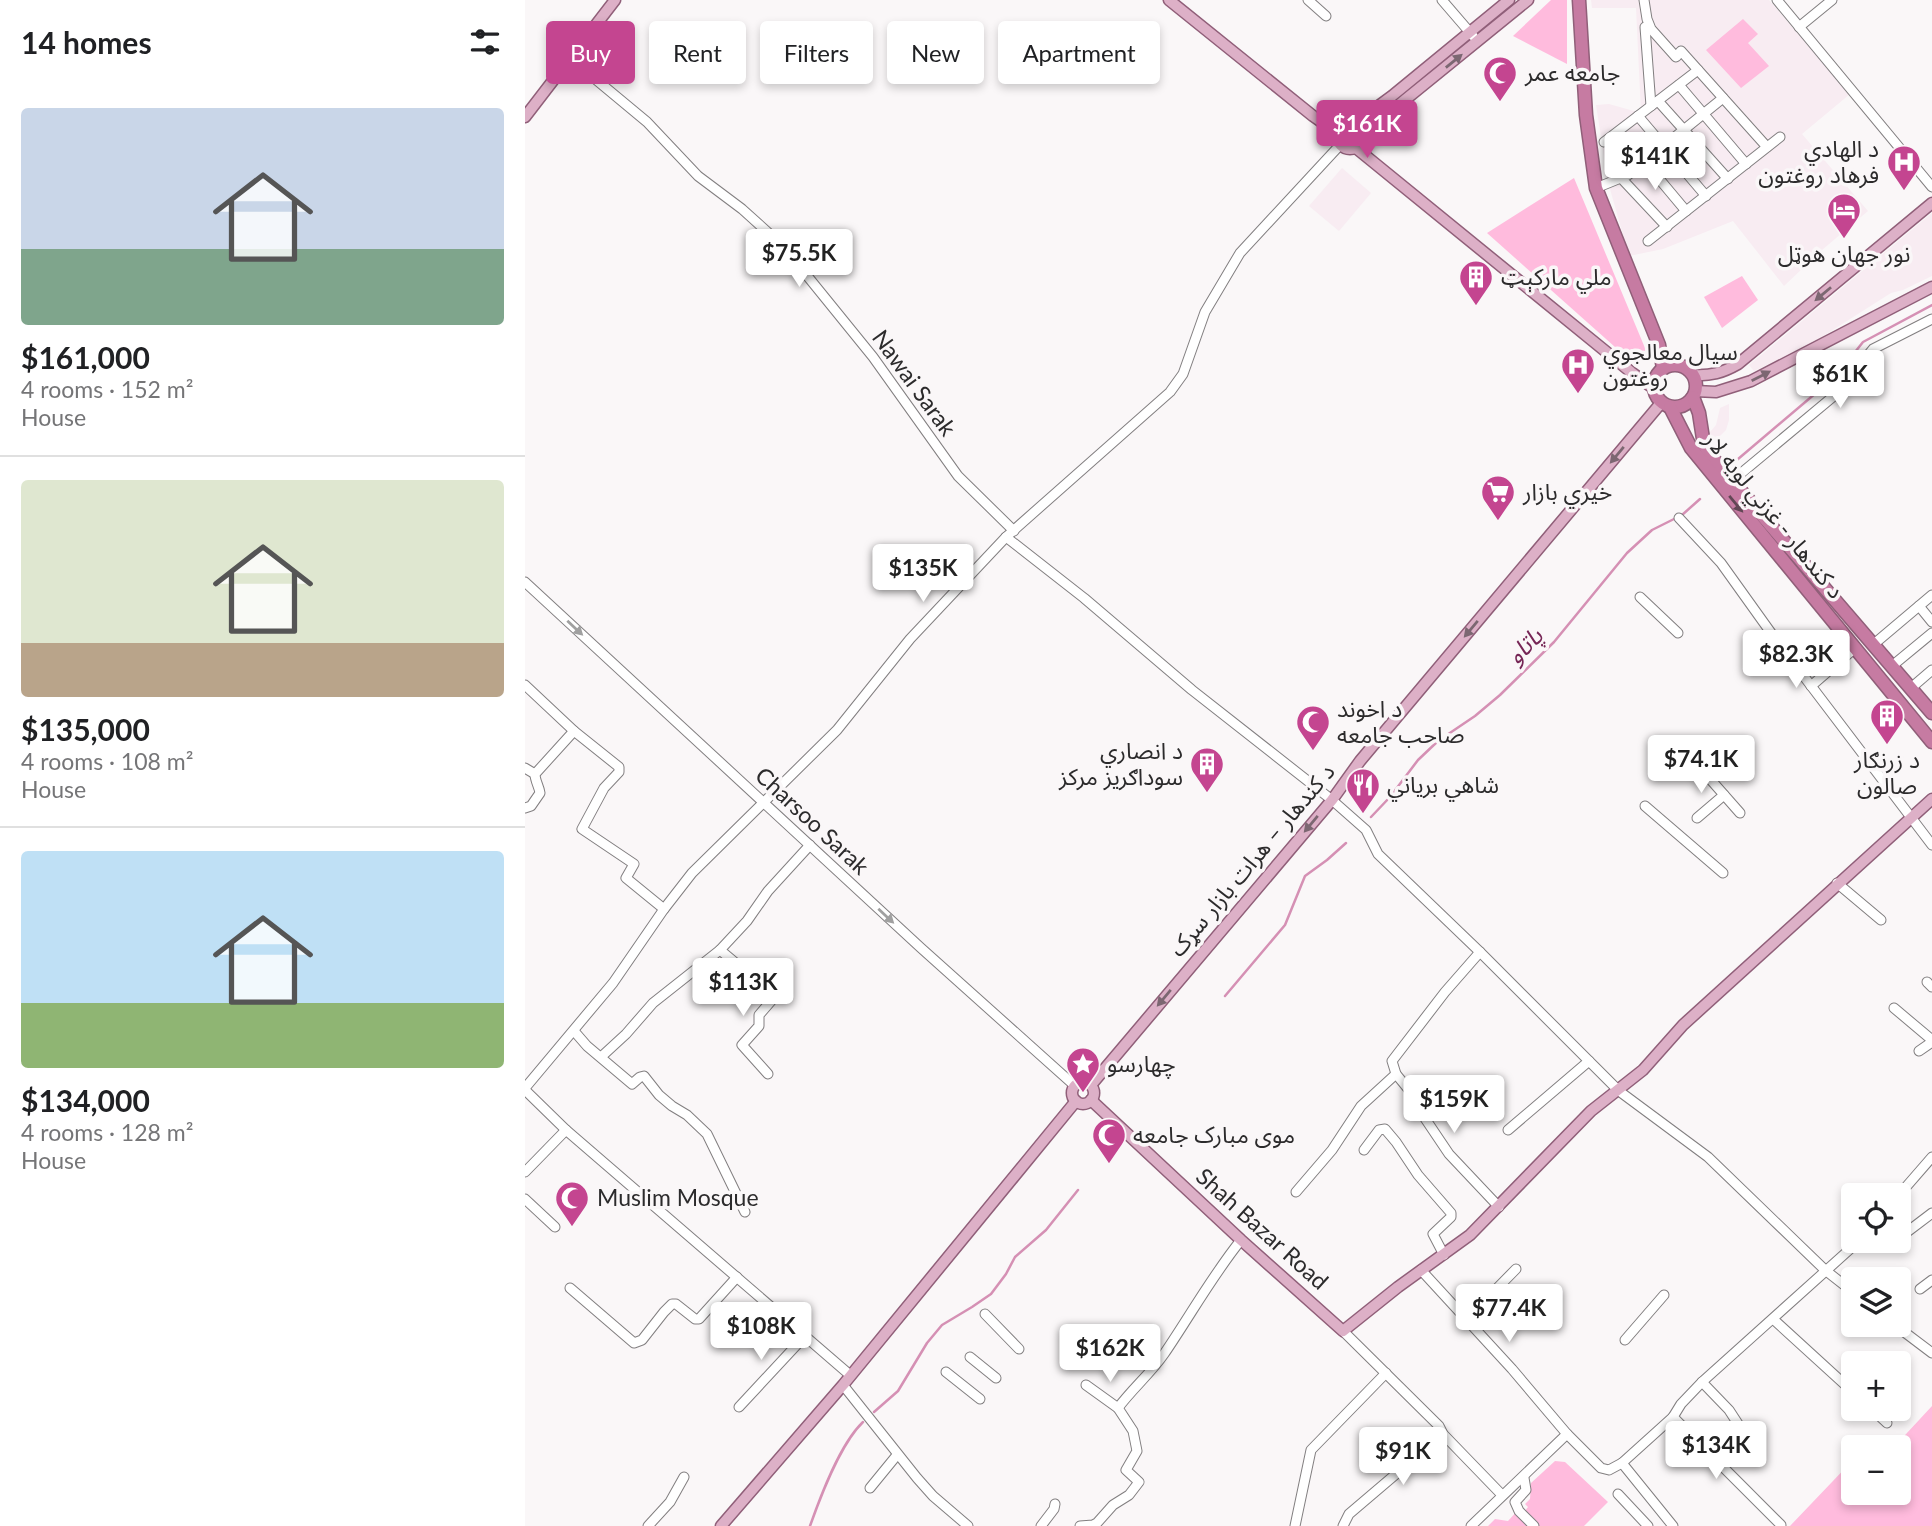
<!DOCTYPE html>
<meta charset="utf-8">
<style>
:root{--surface:#fff;--page:#f6f6f6;--text:#202124;--muted:#757577;--line:#e0e0e0;--accent:#c44590}
body{margin:0;font-family:Lato,"Noto Sans Arabic",sans-serif;background:var(--page);color:var(--text);height:100vh;display:flex;flex-direction:column;font-size:26px;white-space:nowrap}
*{box-sizing:border-box;margin:0}
p{font-size:23px;color:var(--muted)}
.icon{flex:none;width:38px;height:38px;fill:none;stroke:currentColor;stroke-width:2;stroke-linecap:round;stroke-linejoin:round}
.map{position:relative;flex:1;overflow:hidden}
.panel{display:flex;flex-direction:column;background:var(--surface);width:525px}
.panel>*{flex:none}
.top-card{position:absolute;left:21px;top:21px;width:665px;height:63px;display:flex;gap:14px}
.buttons{position:absolute;left:1316px;top:1183px;display:grid;gap:14px}
.buttons a{display:grid;place-items:center;width:70px;height:70px;border-radius:7px;background:var(--surface);box-shadow:0 4px 10px #0003;font-size:35px}
.price{position:absolute;translate:-50% -60px;padding:0 16px;border-radius:7px;background:#fff;color:#222;font-size:23px;line-height:46px;filter:drop-shadow(0 2px 4px #0008)}
.price::after{content:'';position:absolute;left:50%;top:42px;width:21px;height:16px;margin-left:-10px;background:inherit;clip-path:polygon(0 0,100% 0,50% 100%)}
.price.selected{background:var(--accent);color:#fff}
ul{padding:0;list-style:none}
li{display:grid;align-content:center;gap:14px;height:371px;padding:0 21px}
li+li{border-top:2px solid var(--line)}
li span{display:grid;place-items:center;height:217px;border-radius:7px;color:#555}
li>.icon{margin-inline-start:auto}
span .icon{width:126px;height:126px;fill:#fffc;stroke-width:1}
li b{font-size:30px}
h2{display:flex;justify-content:space-between;align-items:center;height:84px;padding:0 21px;font-size:30px}
.chip{padding:0 24px;border-radius:7px;background:var(--surface);box-shadow:0 4px 10px #0003;font-size:24px;line-height:63px}
.chip.selected{background:var(--accent);color:#fff}
main{display:flex;flex:1;min-height:0}
.map>svg:first-child{display:block}
.built{fill:#f8ecf2}
.green{fill:#fbd}
.lines{fill:none;stroke-linecap:round;stroke-linejoin:round}
.stream{stroke:#d590b4;stroke-width:2.5}
.minor-casing{stroke:#827f80;stroke-width:11}
.major-casing{stroke:#905f79;stroke-width:13}
.highway-casing{stroke:#905f79;stroke-width:15}
.minor{stroke:#fff;stroke-width:9}
.major{stroke:#ddb0c7;stroke-width:10}
.highway{stroke:#c67ba2;stroke-width:12}
.oneway{fill:#7c6772}
.oneway2{fill:#624755}
.oneway3{fill:#a0a0a0}
.labels{text-anchor:middle;stroke-width:7;stroke-linejoin:round;paint-order:stroke}
.poi-label{font-size:23px;fill:#2c2b2c;stroke:#faf7f8;text-anchor:start}
.street-label{font-size:23px;fill:#2c2b2c;stroke:#faf7f8}
.water-label{font-size:24px;font-style:italic;fill:#762656;stroke:#faf7f8}
</style>
<main>
<section class="panel">
<h2>14 homes<svg class="icon" aria-label="filters" viewBox="0 0 24 24"><path d="M4 7h16M4 17h16"/><circle cx="9" cy="7" r="2"/><circle cx="15" cy="17" r="2"/></svg></h2>
<ul>
<li><span style="background:linear-gradient(#c9d6e8 65%,#7fa58c 0)"><svg class="icon" aria-label="home" viewBox="0 0 24 24"><path d="M3 11l9-7 9 7M6 9v11h12V9"/></svg></span><div><b>$161,000</b><p>4 rooms · 152 m²</p><p>House</p></div></li>
<li><span style="background:linear-gradient(#dfe7d0 75%,#b9a48a 0)"><svg class="icon" aria-label="home" viewBox="0 0 24 24"><path d="M3 11l9-7 9 7M6 9v11h12V9"/></svg></span><div><b>$135,000</b><p>4 rooms · 108 m²</p><p>House</p></div></li>
<li><span style="background:linear-gradient(#bfe0f5 70%,#8fb573 0)"><svg class="icon" aria-label="home" viewBox="0 0 24 24"><path d="M3 11l9-7 9 7M6 9v11h12V9"/></svg></span><div><b>$134,000</b><p>4 rooms · 128 m²</p><p>House</p></div></li>
</ul>
</section>
<div class="map">
<svg width="1407" height="1526" viewBox="0 0 1407 1526">
<rect width="100%" height="100%" fill="#faf7f8"/>
<g class="built">
<path d="M1066 0H1244L1325 94 1277 134 1343 211 1297 250 1259 286 1208 221 1138 249 1104 256 1083 182 1071 105 1084 104 1116 113 1111 8H1067Z"/>
<path d="M817 168 846 193 814 231 784 206Z"/>
<path d="M1407 213V276L1378 290 1366 293 1281 347 1229 371 1224 365Z"/>
<path d="M1204 404V420L1201 430 1186 445 1185 432 1191 425 1195 408Z"/>
</g>
<g class="green">
<path d="M1026 0H1042V64L988 36Z"/>
<path d="M1218 19 1233 34 1223 43 1244 66 1216 88 1181 50Z"/>
<path d="M1049 178 1120 348 1121 350 1108 363 962 233Z"/>
<path d="M1217 276 1233 300 1197 328 1179 297Z"/>
<path d="M1407 1406V1526H1265L1328 1460V1493H1374V1447H1369Z"/>
<path d="M1030 1461 1040 1462 1083 1502 1059 1526H963L970 1519 983 1521 994 1509 999 1512 1003 1507 1000 1504 1005 1499 1006 1483Z"/>
</g>
<g class="lines">
<g class="stream">
<path d="M1206 465 1311 376 1338 342 1407 305"/>
<path d="M1157 515 1175 499"/>
<path d="M846 817 865 797 893 760 913 741 950 716 975 695 1029 642 1102 553 1127 530 1151 518"/>
<path d="M700 996 760 925 780 876 802 860 821 843"/>
<path d="M349 1412 373 1391 402 1343 417 1325 447 1307 466 1294 481 1274 490 1257 521 1230 553 1190"/>
<path d="M285 1526C296 1495 315 1444 338 1422"/>
</g>
<g class="minor-casing">
<g id="minor">
<path d="M783 0 801 16"/>
<path d="M917 0 948 36"/>
<path d="M1119 0 1122 19 1126 29 1151 57 1156 51 1242 147"/>
<path d="M1252 0 1407 187"/>
<path d="M1120 27 1126 106"/>
<path d="M1274 27 1307 0"/>
<path d="M45 58 122 122 173 176 217 209 248 237 275 267 348 357 433 476 489 531"/>
<path d="M1154 85 1221 164"/>
<path d="M1133 101 1203 179"/>
<path d="M1113 116 1181 196"/>
<path d="M1092 133 1120 162 1161 211"/>
<path d="M1079 142 1173 70"/>
<path d="M1096 178 1142 227"/>
<path d="M1071 188 1103 175 1198 98"/>
<path d="M1123 241 1255 137"/>
<path d="M1208 480 1310 395 1348 349 1407 319"/>
<path d="M1154 518 1196 563 1249 637 1407 845"/>
<path d="M481 537 559 598 667 690 807 800 841 830 853 854 955 952 1094 1091 1183 1157 1300 1270 1328 1292"/>
<path d="M0 582 396 948 550 1086"/>
<path d="M1115 597 1153 633"/>
<path d="M1394 606 1407 622"/>
<path d="M1349 644 1407 595"/>
<path d="M1367 666 1407 633"/>
<path d="M0 685 49 731 94 767V772L79 788 57 829 109 864 101 878 139 909"/>
<path d="M1286 686 1330 648"/>
<path d="M1386 688 1407 670"/>
<path d="M1171 763 1215 813"/>
<path d="M0 768 10 774"/>
<path d="M1120 806 1198 873"/>
<path d="M0 808 6 806 15 793C14 786 10 781 10 774L49 731"/>
<path d="M1172 818 1199 795"/>
<path d="M1312 883 1356 920"/>
<path d="M195 950 232 981 247 991 249 995 247 1000 234 1015V1026L217 1045 243 1074"/>
<path d="M955 952 920 992 867 1061 871 1074 884 1090 889 1102 924 1154 974 1207"/>
<path d="M1402 982 1407 987"/>
<path d="M1369 1008 1407 1040"/>
<path d="M49 1031 62 1046 107 1084 115 1077 119 1076 134 1095 147 1106 162 1115 182 1134 220 1212"/>
<path d="M1394 1051 1407 1042"/>
<path d="M76 1057 101 1034 128 1003 195 950 222 921 243 891 285 845"/>
<path d="M0 1088 88 983 139 909 167 873 312 730 385 639 481 537 645 392 658 374 680 312 715 253 815 145"/>
<path d="M0 1090 41 1130 325 1375"/>
<path d="M983 1130 1064 1061"/>
<path d="M839 1150 854 1130 860 1129 871 1142 893 1175 926 1213V1217L908 1234 919 1255"/>
<path d="M0 1172 41 1130"/>
<path d="M771 1192 807 1150 836 1106 871 1074"/>
<path d="M1374 1195 1407 1157"/>
<path d="M0 1199 30 1227"/>
<path d="M1375 1234 1382 1232 1407 1213"/>
<path d="M896 1270 987 1369 1042 1434"/>
<path d="M45 1288 109 1343 117 1340 139 1312 147 1304H151L170 1319H174L212 1277"/>
<path d="M1395 1289 1407 1280"/>
<path d="M460 1314 494 1349"/>
<path d="M1248 1319 1328 1392"/>
<path d="M941 1320 991 1269"/>
<path d="M1370 1325 1407 1353"/>
<path d="M818 1331 914 1426 918 1434 977 1495"/>
<path d="M1100 1340 1139 1295"/>
<path d="M445 1357 471 1378"/>
<path d="M421 1372 455 1399"/>
<path d="M1177 1382 1204 1410 1217 1430"/>
<path d="M318 1385 392 1478 408 1496 443 1526"/>
<path d="M561 1385 593 1408"/>
<path d="M214 1407 280 1336"/>
<path d="M1347 1409 1362 1423"/>
<path d="M1148 1417 1256 1525"/>
<path d="M1097 1463 1148 1526"/>
<path d="M999 1478 1001 1490 990 1502 994 1511 1009 1526"/>
<path d="M345 1488 372 1455"/>
<path d="M1093 1494 1123 1526"/>
<path d="M123 1526 145 1502 159 1477"/>
<path d="M516 1526 529 1509 530 1504"/>
<path d="M555 1526 568 1525 572 1523 588 1505 604 1495 614 1482 601 1470 612 1451 608 1431 593 1408C607 1389 626 1373 639 1354 665 1316 687 1276 716 1240"/>
<path d="M770 1526 786 1450 861 1373"/>
<path d="M818 1526 824 1514 918 1434"/>
<path d="M946 1526 1042 1434 1076 1468 1084 1470 1097 1463 1148 1417 1156 1404 1177 1382 1334 1241"/>
</g>
</g>
<g class="major-casing">
<g id="major">
<path d="M644 0 788 116 812 133"/>
<path d="M0 117 90 0"/>
<circle cx="825" cy="136" r="13"/>
<path d="M829 124 867 96 984 0"/>
<path d="M838 134 1003 0"/>
<path d="M831 148 1106 372 1128 388"/>
<path d="M1168 375C1186 376 1197 373 1213 364L1407 203"/>
<path d="M1170 391 1191 392 1226 381 1407 287"/>
<circle cx="558" cy="1093" r="11"/>
<path d="M566 1085 807 800 835 761 1136 403"/>
<path d="M566 1100 716 1240 818 1331 873 1287 945 1235 1066 1111 1118 1070 1158 1025 1407 799"/>
<path d="M196 1526 318 1385 551 1101"/>
</g>
</g>
<g class="highway-casing">
<g id="highway">
<path d="M1054 0 1061 115 1071 188 1134 345 1138 368"/>
<circle cx="1150" cy="386" r="21"/>
<path d="M1168 397 1174 413 1179 445 1186 456 1407 713"/>
<path d="M1145 407 1166 448 1407 742"/>
</g>
</g>
<use href="#minor" class="minor"/>
<use href="#major" class="major"/>
<use href="#highway" class="highway"/>
</g>
<defs><path id="oneway-solid" d="M-6-.8H1V-3.2L6.5 0L1 3.2V.8H-6Z" transform="scale(1.75)"/></defs>
<g class="oneway">
<use href="#oneway-solid" transform="translate(929 61) rotate(-39)"/>
<use href="#oneway-solid" transform="translate(1298 294) rotate(140)"/>
<use href="#oneway-solid" transform="translate(1236 376) rotate(-27)"/>
<use href="#oneway-solid" transform="translate(1092 455) rotate(130)"/>
<use href="#oneway-solid" transform="translate(946 629) rotate(130)"/>
<use href="#oneway-solid" transform="translate(786 824) rotate(130)"/>
<use href="#oneway-solid" transform="translate(639 998) rotate(130)"/>
</g>
<use class="oneway2" href="#oneway-solid" transform="translate(1211 504) rotate(50)"/>
<g class="oneway3">
<use href="#oneway-solid" transform="translate(50 628) rotate(43)"/>
<use href="#oneway-solid" transform="translate(361 916) rotate(43)"/>
</g>
<defs>
<g id="mosque-pin" transform="scale(1.75)"><path d="M0 17L-7.5 6A9.5 9.5 0 1 1 7.5 6Z" fill="#c44590" stroke="#faf7f8"/><path d="M3.5-4.9A6 6 0 1 0 3.5 4.9A5 5 0 1 1 3.5-4.9Z" fill="#fff"/></g>
<g id="hospital-pin" transform="scale(1.75)"><path d="M0 17L-7.5 6A9.5 9.5 0 1 1 7.5 6Z" fill="#c44590" stroke="#faf7f8"/><path d="M-5-5h3v3.5h4V-5h3V5h-3V1.5h-4V5h-3Z" fill="#fff"/></g>
<g id="hotel-pin" transform="scale(1.75)"><path d="M0 17L-7.5 6A9.5 9.5 0 1 1 7.5 6Z" fill="#c44590" stroke="#faf7f8"/><path d="M-6-4.5h1.5V1H6V5H4.5V3h-9V5H-6ZM-4 0a1.8 1.8 0 1 1 3.6 0ZM.5 0V-2.5h3Q6-2.5 6 0Z" fill="#fff"/></g>
<g id="building-pin" transform="scale(1.75)"><path d="M0 17L-7.5 6A9.5 9.5 0 1 1 7.5 6Z" fill="#c44590" stroke="#faf7f8"/><path d="M-4-6H4V6H1V3H-1V6H-4ZM-2.5-4.3h1.7v1.8h-1.7ZM.8-4.3h1.7v1.8H.8ZM-2.5-1h1.7V.8h-1.7ZM.8-1h1.7V.8H.8Z" fill="#fff"/></g>
<g id="supermarket-pin" transform="scale(1.75)"><path d="M0 17L-7.5 6A9.5 9.5 0 1 1 7.5 6Z" fill="#c44590" stroke="#faf7f8"/><path d="M-6-5.5h2.5l.6 2H6L4.5 2H-2.5L-4.4-4H-6ZM-1.5 3.2a1.3 1.3 0 1 0 .1 0ZM3 3.2a1.3 1.3 0 1 0 .1 0Z" fill="#fff"/></g>
<g id="restaurant-pin" transform="scale(1.75)"><path d="M0 17L-7.5 6A9.5 9.5 0 1 1 7.5 6Z" fill="#c44590" stroke="#faf7f8"/><path d="M-5-6h1v4h1v-4h1v4h1v-4h1v5L-1.5 .5V6h-2V.5L-5-1ZM5-6V6H3V1.5H1.5Q1.5-4 5-6Z" fill="#fff"/></g>
<g id="sight-pin" transform="scale(1.75)"><path d="M0 17L-7.5 6A9.5 9.5 0 1 1 7.5 6Z" fill="#c44590" stroke="#faf7f8"/><path d="M0-6L1.8-2.2L6-1.7L2.9 1.2L3.7 5.4L0 3.3L-3.7 5.4L-2.9 1.2L-6-1.7L-1.8-2.2Z" fill="#fff"/></g>
</defs>
<g fill-rule="evenodd">
<use href="#mosque-pin" x="975" y="73"/>
<use href="#hospital-pin" x="1379" y="162"/>
<use href="#hotel-pin" x="1319" y="210"/>
<use href="#building-pin" x="951" y="277"/>
<use href="#hospital-pin" x="1053" y="365"/>
<use href="#supermarket-pin" x="973" y="492"/>
<use href="#building-pin" x="1362" y="716"/>
<use href="#mosque-pin" x="788" y="722"/>
<use href="#building-pin" x="682" y="764"/>
<use href="#restaurant-pin" x="838" y="785"/>
<use href="#sight-pin" x="558" y="1064"/>
<use href="#mosque-pin" x="584" y="1135"/>
<use href="#mosque-pin" x="47" y="1198"/>
</g>
<g class="labels">
<g class="poi-label">
<text x="1000" y="81">جامعه عمر</text>
<text x="1354" y="157" text-anchor="end">د الهادي<tspan x="1354" dy="26">فرهاد روغتون</tspan></text>
<text x="1319" y="262" text-anchor="middle">نور جهان هوټل</text>
<text x="976" y="285">ملي مارکېټ</text>
<text x="1078" y="360">سيال معالجوي<tspan x="1078" dy="26">روغتون</tspan></text>
<text x="998" y="500">خیري بازار</text>
<text x="812" y="717">د اخوند<tspan x="812" dy="26">صاحب جامعه</tspan></text>
<text x="658" y="759" text-anchor="end">د انصاري<tspan x="658" dy="26">سوداګریز مرکز</tspan></text>
<text x="1362" y="768" text-anchor="middle">د زرنګار<tspan x="1362" dy="26">صالون</tspan></text>
<text x="862" y="793">شاهي برياني</text>
<text x="582" y="1072">چهارسو</text>
<text x="608" y="1143">موی مبارک جامعه</text>
<text x="72" y="1206">Muslim Mosque</text>
</g>
<g class="street-label">
<text transform="translate(389 383) rotate(54)" y="8">Nawai Sarak</text>
<text transform="translate(1249 515) rotate(51)" y="8">د کندهار - غزني لويه لار</text>
<text transform="translate(287 821) rotate(43)" y="8">Charsoo Sarak</text>
<text transform="translate(727 860) rotate(-50)" y="8">د کندهار – هرات بازار سړک</text>
<text transform="translate(737 1229) rotate(42)" y="8">Shah Bazar Road</text>
</g>
<g class="water-label">
<text transform="translate(1000 646) rotate(-45)" y="8">پاتاو</text>
</g>
</g>
</svg>
<div class="buttons">
<a><svg class="icon" aria-label="locate" viewBox="0 0 24 24"><circle cx="12" cy="12" r="6"/><path d="M12 2v4M12 18v4M2 12h4M18 12h4"/></svg></a>
<a><svg class="icon" aria-label="layers" viewBox="0 0 24 24"><path d="M12 4l9 5-9 5-9-5zM3 14l9 5 9-5"/></svg></a>
<a>+</a>
<a>−</a>
</div>
<b class="price selected" style="left:842px;top:160px">$161K</b>
<b class="price" style="left:1130px;top:192px">$141K</b>
<b class="price" style="left:274px;top:289px">$75.5K</b>
<b class="price" style="left:1315px;top:410px">$61K</b>
<b class="price" style="left:398px;top:604px">$135K</b>
<b class="price" style="left:1271px;top:690px">$82.3K</b>
<b class="price" style="left:1176px;top:795px">$74.1K</b>
<b class="price" style="left:218px;top:1018px">$113K</b>
<b class="price" style="left:929px;top:1135px">$159K</b>
<b class="price" style="left:984px;top:1344px">$77.4K</b>
<b class="price" style="left:236px;top:1362px">$108K</b>
<b class="price" style="left:585px;top:1384px">$162K</b>
<b class="price" style="left:1191px;top:1481px">$134K</b>
<b class="price" style="left:878px;top:1487px">$91K</b>
<div class="top-card">
<a class="chip selected">Buy</a>
<a class="chip">Rent</a>
<a class="chip">Filters</a>
<a class="chip">New</a>
<a class="chip">Apartment</a>
</div>
</div>
</main>
